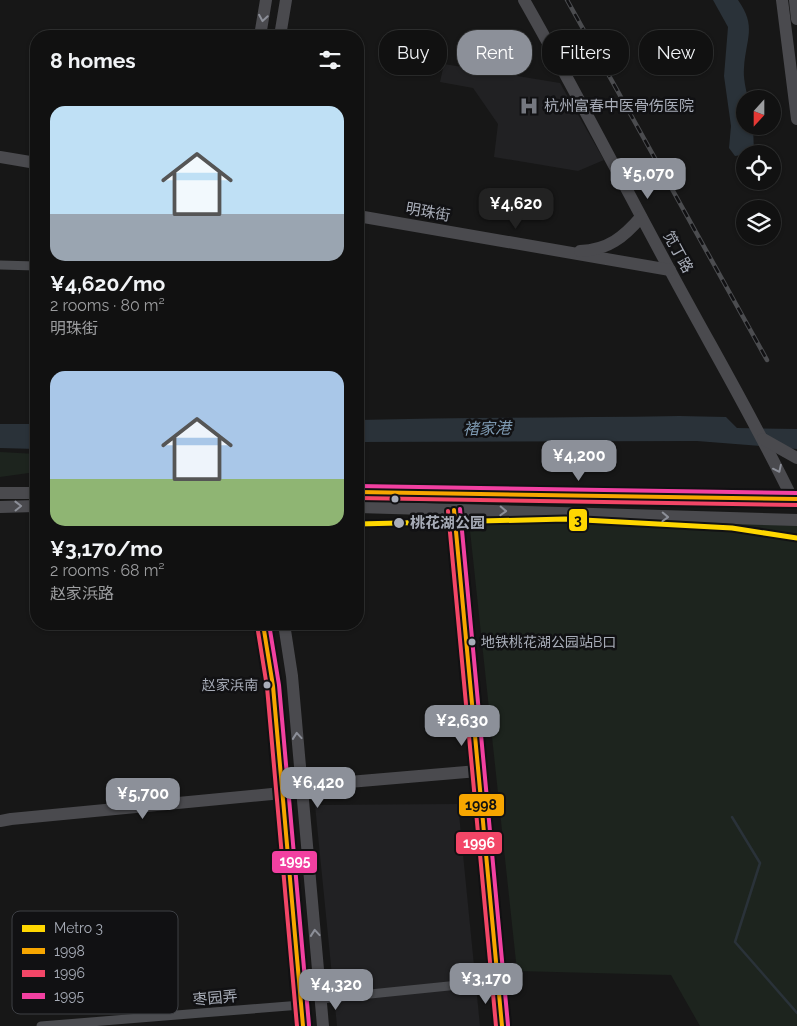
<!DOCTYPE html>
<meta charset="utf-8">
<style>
:root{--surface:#111;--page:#1a1a1a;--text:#f1f3f6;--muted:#9c9d9f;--line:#303131;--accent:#8c9099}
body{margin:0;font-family:Raleway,"Noto Sans SC",sans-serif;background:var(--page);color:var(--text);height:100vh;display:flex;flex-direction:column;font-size:19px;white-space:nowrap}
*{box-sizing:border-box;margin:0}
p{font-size:16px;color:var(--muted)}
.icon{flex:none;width:28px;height:28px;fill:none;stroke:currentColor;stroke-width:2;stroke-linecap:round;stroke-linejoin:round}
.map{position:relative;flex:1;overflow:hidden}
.drawer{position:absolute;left:30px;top:30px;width:334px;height:600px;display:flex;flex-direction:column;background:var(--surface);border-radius:20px;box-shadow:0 1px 4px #0004,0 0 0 1px var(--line)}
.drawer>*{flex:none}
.banner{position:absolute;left:379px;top:30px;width:342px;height:45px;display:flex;gap:10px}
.needle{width:32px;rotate:201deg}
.tools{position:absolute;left:736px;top:90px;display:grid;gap:10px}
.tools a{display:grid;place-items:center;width:45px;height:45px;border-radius:50%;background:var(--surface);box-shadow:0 1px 4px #0004,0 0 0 1px var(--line);font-size:25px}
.price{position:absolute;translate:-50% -42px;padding:0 11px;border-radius:10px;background:var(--accent);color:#fff;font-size:16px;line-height:32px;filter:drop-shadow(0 1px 2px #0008)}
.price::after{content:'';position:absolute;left:50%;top:30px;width:15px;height:11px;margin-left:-8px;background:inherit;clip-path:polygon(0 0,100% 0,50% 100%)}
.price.selected{background:#222;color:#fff}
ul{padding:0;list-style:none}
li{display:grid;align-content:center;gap:10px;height:265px;padding:0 20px}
li span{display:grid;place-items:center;height:155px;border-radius:15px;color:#555}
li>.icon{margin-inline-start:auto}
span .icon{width:90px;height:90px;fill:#fffc;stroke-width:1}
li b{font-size:21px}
h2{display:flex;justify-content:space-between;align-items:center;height:60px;padding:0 20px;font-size:21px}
.chip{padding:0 18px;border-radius:20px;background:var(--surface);box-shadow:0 1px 4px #0004,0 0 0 1px var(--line);font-size:18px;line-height:45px}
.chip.selected{background:var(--accent);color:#fff}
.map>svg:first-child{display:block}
.built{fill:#212123}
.green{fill:#1d241e}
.water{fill:#2a3239}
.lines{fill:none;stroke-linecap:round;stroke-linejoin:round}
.stream{stroke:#2a3239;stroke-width:2.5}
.street{stroke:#4b4c50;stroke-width:9}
.secondary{stroke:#4a4a4e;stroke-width:12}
.rail-casing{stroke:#4b4c4f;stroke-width:4.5}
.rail{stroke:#111113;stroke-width:2.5;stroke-dasharray:8;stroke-linecap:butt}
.bus-1-casing{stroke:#111113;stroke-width:8}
.bus-2-casing{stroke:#111113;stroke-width:8}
.bus-3-casing{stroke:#111113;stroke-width:8}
.bus-1{stroke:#f7a600;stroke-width:4}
.bus-2{stroke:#f34667;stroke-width:4}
.bus-3{stroke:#f240a1;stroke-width:4}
.metro-1-casing{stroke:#111113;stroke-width:9}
.metro-1{stroke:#ffd700;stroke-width:5}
.oneway{stroke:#8c8f98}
.bus-dot{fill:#a8adb8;stroke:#111113;stroke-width:2}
.labels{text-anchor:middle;stroke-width:5;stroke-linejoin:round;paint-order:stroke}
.bus-label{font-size:14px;fill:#a8adb8;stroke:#111113;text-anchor:start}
.poi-label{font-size:15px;fill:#a8adb8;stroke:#111113;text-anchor:start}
.street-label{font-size:15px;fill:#a8adb8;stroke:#111113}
.stop-label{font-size:15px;font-weight:bold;fill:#a8adb8;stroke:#111113;text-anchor:start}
.water-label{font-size:16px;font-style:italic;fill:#7f9bb3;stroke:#111113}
.key{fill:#111113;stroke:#3e4045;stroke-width:1}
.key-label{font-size:14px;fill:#a8adb8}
.line-badge{stroke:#111113;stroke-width:2}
.badge-label{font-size:14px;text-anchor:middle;font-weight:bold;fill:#fff}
.pale-badge-label{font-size:14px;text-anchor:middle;font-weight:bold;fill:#111}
</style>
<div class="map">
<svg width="797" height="1026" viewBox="0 0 797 1026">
<rect width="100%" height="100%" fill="#171717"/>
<g class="built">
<path d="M444 64 560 83 604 160 578 171 494 157 498 124 473 88 440 82Z"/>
<path d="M458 804 480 1026H337L315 805Z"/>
</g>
<g class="green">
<path d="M0 452 36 454V472L0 477Z"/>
<path d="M469 521 797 524V1026H700L671 975 517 971Z"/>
</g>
<g class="water">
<path d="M713 0H738C757 27 746 38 744 68 743 78 746 89 748 99H745V126H753L754 153 735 156 729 148 731 126 724 76 728 27Z"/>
<path d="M679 416 726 417 737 428 797 429V449L697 441 358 442V420C465 417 571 418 679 416Z"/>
<path d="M0 424H36V449L0 448Z"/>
</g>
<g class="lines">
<path class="stream" d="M732 817 760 863 735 942 797 1013"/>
<g class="street">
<path d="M0 265 36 266"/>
<path d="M321 999 498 981"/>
<path d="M41 1026 301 1005"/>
</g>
<g class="secondary">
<path d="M524 0C573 86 618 174 665 261 707 340 753 417 792 498"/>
<path d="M782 0 797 119"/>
<path d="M795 0 797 19"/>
<path d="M260 36 266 0"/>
<path d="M280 36 286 0"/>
<path d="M0 157 36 163"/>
<path d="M358 216 670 270"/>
<path d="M580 251C608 250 624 237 641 217"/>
<path d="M763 439 797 458"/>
<path d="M358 492 797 499"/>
<path d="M0 493H36"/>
<path d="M0 507 36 506"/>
<path d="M358 507 797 520"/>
<path d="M454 510 502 1026"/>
<path d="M263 624 273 686 282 793 303 1026"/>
<path d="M284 624 292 676 323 1026"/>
<path d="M302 786 478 771"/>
<path d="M0 821 11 819 282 793"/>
</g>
<g class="rail-casing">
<path id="rail" d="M567 0 767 360"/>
</g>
<use href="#rail" class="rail"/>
<g class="bus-1-casing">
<g id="bus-1">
<path d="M358 492 797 499"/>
<path d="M454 510 502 1026"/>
<path d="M263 624 273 686 303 1026"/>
</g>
</g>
<g class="bus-2-casing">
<g id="bus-2">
<path d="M358 498 797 505"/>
<path d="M448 511 496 1026"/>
<path d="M257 625 267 687 297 1026"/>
</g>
</g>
<g class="bus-3-casing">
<g id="bus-3">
<path d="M358 486 797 493"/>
<path d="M460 509 508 1025"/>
<path d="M269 624 279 685 309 1025"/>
</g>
</g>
<use href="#bus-1" class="bus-1"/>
<use href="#bus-2" class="bus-2"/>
<use href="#bus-3" class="bus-3"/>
<g class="metro-1-casing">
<path id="metro-1" d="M358 524 565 519 732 528 797 538"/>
</g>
<use href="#metro-1" class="metro-1"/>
</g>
<defs><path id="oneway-chevron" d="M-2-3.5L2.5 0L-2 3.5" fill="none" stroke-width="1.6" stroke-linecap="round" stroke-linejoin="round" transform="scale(1.25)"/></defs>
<g class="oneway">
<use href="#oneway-chevron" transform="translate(263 18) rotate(99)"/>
<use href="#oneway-chevron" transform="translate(778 469) rotate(64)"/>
<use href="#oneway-chevron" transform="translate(18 506) rotate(-1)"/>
<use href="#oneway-chevron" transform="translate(503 511) rotate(2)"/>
<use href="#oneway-chevron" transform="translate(665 517) rotate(2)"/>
<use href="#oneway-chevron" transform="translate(297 736) rotate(-95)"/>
<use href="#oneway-chevron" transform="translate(315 933) rotate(-95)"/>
</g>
<defs>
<g id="hospital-bare" transform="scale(1.5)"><path d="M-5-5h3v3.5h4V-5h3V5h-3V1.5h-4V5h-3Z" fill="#757880" stroke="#111113" stroke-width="2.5" paint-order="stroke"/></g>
</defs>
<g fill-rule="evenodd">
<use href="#hospital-bare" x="529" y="106"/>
</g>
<g class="bus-dot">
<circle cx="395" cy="499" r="4.5"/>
<circle cx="399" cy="523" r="6"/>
<circle cx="472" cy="642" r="4.5"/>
<circle cx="267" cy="685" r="4.5"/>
</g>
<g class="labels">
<g class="bus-label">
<text x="481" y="647">地铁桃花湖公园站B口</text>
<text x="258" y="690" text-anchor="end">赵家浜南</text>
</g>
<g class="poi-label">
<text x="544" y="111">杭州富春中医骨伤医院</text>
</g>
<g class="street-label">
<text transform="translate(428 212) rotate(10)" y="5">明珠街</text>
<text transform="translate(678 252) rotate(61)" y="5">笕丁路</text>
<text transform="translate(215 998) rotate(-5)" y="5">枣园弄</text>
</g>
<g class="stop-label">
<text x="410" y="528">桃花湖公园</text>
</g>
<g class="water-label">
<text transform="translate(487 428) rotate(-1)" y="6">褚家港</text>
</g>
</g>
<rect x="12" y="911" width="166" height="103" rx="8" class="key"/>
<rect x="22" y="925" width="23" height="7" fill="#ffd700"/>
<rect x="22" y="948" width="23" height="6" fill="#f7a600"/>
<rect x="22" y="970" width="23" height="7" fill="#f34667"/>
<rect x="22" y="993" width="23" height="6" fill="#f240a1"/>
<g class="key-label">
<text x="54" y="933">Metro 3</text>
<text x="54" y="956">1998</text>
<text x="54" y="978">1996</text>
<text x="54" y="1001">1995</text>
</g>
<g class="line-badge">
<rect x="568" y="508" width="20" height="24" rx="5" fill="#ffd700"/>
<rect x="458" y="793" width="47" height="24" rx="5" fill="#f7a600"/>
<rect x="455" y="831" width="48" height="24" rx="5" fill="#f34667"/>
<rect x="271" y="850" width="47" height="24" rx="5" fill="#f240a1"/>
</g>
<g class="badge-label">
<text x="479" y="848">1996</text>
<text x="295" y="866">1995</text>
</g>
<g class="pale-badge-label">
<text x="578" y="525">3</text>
<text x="481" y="810">1998</text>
</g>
</svg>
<div class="tools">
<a><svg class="needle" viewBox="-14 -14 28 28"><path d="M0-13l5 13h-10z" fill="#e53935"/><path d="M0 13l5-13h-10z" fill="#9c9d9f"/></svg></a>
<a><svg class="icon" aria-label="locate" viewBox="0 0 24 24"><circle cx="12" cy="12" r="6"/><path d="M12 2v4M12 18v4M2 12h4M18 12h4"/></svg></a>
<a><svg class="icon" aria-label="layers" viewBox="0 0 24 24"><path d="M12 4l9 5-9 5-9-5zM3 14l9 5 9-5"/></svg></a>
</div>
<b class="price" style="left:648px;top:200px">¥5,070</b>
<b class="price selected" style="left:516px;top:230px">¥4,620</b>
<b class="price" style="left:579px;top:482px">¥4,200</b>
<b class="price" style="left:462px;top:747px">¥2,630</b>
<b class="price" style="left:318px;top:809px">¥6,420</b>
<b class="price" style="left:143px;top:820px">¥5,700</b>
<b class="price" style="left:486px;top:1005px">¥3,170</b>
<b class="price" style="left:336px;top:1011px">¥4,320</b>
<div class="banner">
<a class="chip">Buy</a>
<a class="chip selected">Rent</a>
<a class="chip">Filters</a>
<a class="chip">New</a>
</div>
<section class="drawer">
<h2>8 homes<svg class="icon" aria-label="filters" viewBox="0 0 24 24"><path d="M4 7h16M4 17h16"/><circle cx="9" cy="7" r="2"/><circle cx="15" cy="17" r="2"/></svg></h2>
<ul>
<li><span style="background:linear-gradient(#bfe0f5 70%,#9aa5b1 0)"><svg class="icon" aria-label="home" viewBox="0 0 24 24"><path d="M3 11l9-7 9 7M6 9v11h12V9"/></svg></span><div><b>¥4,620/mo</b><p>2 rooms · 80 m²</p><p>明珠街</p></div></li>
<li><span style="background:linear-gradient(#a9c7e8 70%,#8fb573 0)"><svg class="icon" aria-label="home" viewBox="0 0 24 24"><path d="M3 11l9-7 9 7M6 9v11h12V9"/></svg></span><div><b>¥3,170/mo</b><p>2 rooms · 68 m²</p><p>赵家浜路</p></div></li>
</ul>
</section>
</div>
